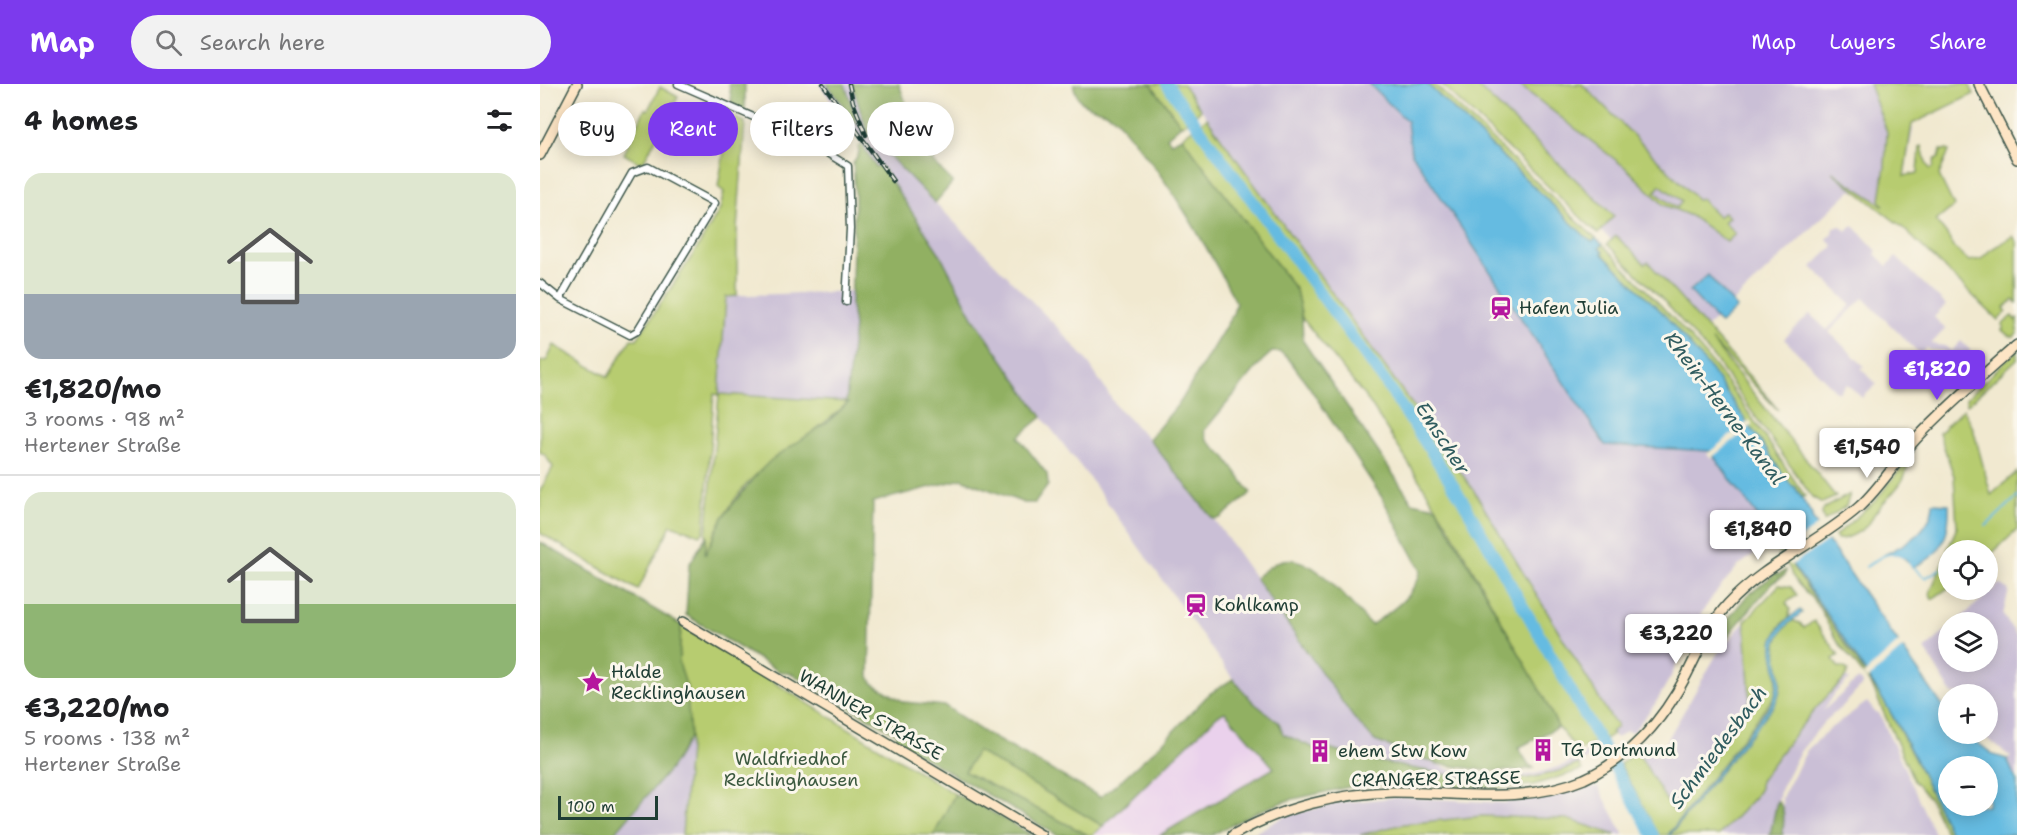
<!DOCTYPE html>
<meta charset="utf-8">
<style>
:root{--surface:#fff;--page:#f2f2f2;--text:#202124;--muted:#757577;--line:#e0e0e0;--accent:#7c3aed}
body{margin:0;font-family:"Shantell Sans",sans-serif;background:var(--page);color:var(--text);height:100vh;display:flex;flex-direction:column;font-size:22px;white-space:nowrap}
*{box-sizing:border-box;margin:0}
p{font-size:20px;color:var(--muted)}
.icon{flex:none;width:33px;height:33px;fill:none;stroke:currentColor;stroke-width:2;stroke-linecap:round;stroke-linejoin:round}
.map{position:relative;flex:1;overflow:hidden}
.details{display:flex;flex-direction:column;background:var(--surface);width:540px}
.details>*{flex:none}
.banner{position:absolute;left:18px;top:18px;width:570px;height:54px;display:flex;gap:12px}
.tools{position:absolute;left:1398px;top:456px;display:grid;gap:12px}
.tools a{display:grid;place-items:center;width:60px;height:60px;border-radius:50%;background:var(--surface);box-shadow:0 3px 15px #0003;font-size:30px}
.scale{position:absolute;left:18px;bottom:15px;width:100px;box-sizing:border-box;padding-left:6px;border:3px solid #1f3d34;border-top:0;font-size:16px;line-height:21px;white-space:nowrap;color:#1f3d34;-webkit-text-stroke:4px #fbf7ec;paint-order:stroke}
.price{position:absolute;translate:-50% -51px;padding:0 14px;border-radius:6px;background:#fff;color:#222;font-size:20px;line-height:39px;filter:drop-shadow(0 2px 3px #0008)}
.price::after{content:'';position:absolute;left:50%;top:36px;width:18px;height:14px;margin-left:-9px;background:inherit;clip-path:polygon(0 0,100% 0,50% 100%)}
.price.current{background:var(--accent);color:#fff}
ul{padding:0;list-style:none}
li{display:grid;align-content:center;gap:12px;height:318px;padding:0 24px}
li+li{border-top:2px solid var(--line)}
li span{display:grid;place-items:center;height:186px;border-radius:18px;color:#555}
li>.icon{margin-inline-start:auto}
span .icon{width:108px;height:108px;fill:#fffc;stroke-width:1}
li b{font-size:26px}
h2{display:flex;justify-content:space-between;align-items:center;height:72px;padding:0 24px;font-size:26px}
.pill{padding:0 21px;border-radius:27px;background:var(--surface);box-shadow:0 3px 15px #0003;font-size:21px;line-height:54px}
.pill.current{background:var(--accent);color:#fff}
header{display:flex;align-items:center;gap:36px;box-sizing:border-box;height:84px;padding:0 30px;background:var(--accent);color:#fff}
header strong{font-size:28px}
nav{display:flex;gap:33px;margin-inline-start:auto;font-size:21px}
.search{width:420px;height:54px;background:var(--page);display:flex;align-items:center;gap:15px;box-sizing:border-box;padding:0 21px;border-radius:33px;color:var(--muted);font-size:22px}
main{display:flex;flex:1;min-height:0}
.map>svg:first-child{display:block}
.built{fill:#ead1ec}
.industrial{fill:#cabfd6}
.green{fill:#b7cc6f;stroke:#6b8452;stroke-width:1.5;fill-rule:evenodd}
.forest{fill:#91b062;stroke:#58764b;stroke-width:1.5}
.water{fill:#65bbe1;stroke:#427c8a;stroke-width:1.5;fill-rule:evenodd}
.pier{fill:#f1e9d0}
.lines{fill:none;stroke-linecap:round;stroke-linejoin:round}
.stream{stroke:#65bbe1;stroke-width:2}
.river{stroke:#65bbe1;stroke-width:12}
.street-casing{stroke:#3e574b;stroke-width:9}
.secondary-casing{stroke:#3e574b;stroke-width:12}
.street{stroke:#fff;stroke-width:6}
.secondary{stroke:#fde5c5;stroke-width:9}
.rail-casing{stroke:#1f3d34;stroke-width:4.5}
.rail{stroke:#fbf7ec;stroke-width:2;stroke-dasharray:7;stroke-linecap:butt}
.labels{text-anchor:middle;stroke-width:6;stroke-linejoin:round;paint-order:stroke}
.poi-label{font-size:18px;fill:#1f3d34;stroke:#fbf7ec;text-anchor:start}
.street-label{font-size:18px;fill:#1f3d34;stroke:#fbf7ec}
.park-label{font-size:18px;fill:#3d5a40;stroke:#fbf7ec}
.water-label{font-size:20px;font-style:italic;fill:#305c5f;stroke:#fbf7ec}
</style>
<header>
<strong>Map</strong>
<div class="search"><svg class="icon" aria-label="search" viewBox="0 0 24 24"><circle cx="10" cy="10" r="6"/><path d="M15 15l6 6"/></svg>Search here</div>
<nav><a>Map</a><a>Layers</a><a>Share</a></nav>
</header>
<main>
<section class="details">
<h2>4 homes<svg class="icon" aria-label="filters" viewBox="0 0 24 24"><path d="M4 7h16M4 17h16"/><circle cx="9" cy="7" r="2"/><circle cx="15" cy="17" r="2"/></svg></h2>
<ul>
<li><span style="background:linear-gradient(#dfe7d0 65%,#9aa5b1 0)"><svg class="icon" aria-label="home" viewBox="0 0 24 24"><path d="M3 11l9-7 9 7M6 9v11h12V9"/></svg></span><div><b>€1,820/mo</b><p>3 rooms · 98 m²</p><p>Hertener Straße</p></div></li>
<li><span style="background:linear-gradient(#dfe7d0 60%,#8fb573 0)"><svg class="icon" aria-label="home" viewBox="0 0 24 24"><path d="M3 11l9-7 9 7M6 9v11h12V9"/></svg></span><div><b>€3,220/mo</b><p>5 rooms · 138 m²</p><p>Hertener Straße</p></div></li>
</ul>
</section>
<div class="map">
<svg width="1477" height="751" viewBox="0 0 1477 751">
<rect width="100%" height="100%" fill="#fbf7ec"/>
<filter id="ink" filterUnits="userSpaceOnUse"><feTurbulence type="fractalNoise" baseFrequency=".0167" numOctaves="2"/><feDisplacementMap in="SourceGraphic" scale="12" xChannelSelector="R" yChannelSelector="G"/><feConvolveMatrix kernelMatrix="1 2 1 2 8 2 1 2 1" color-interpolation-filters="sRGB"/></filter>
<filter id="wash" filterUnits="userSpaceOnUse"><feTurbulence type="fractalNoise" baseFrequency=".008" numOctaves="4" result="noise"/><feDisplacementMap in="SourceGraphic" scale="24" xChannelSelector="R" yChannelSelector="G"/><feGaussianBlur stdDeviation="1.35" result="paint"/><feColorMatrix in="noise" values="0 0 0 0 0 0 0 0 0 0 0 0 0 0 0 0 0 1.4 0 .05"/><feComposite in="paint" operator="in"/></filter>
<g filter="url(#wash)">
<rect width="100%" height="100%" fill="#f1e9d0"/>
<path class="built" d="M684 628 734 683 620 751H553L677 632Z"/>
<g class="industrial">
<path d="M279 0H287L317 41 305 0H312L328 50 517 243 545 274 577 323 609 355 673 434 813 633 835 657 914 687 946 692 967 693 998 689 1027 680 1049 667 1052 672 1039 680 1011 691 975 697 945 698 820 674 786 663 774 665 743 650 739 639 713 618 693 595 551 396 502 333 433 233 400 170 377 134 341 82 336 84 318 54Z"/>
<path d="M643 0H829L867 37 871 69 1065 361 1170 367 1234 455 1197 483 1173 512 1153 542 1151 540 1150 544 1153 548 1130 594 1115 620 1092 649 1087 647 1076 654 1071 648 1077 643V640L1071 634 934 407Z"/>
<path d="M912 0H1353L1373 45 1364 93V127L1311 106 1163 247Z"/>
<path d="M1313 141 1337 167 1335 170 1347 182 1356 173 1406 221 1394 233 1405 245 1391 260 1405 262 1411 267 1421 257 1431 267 1413 285 1403 276 1407 271 1404 267 1390 266 1387 264 1380 270 1323 214 1289 248 1324 282 1321 285 1337 300 1322 314 1307 300 1298 309 1244 255 1270 230 1287 246 1311 221 1272 183 1293 162 1287 155 1292 149 1294 143 1301 142 1306 147Z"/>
<path d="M313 207 311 227 314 242 306 318 179 310 186 212Z"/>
<path d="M1459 500 1469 506 1463 531 1477 552V695L1468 675 1471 673 1441 650H1448V610H1412L1385 565 1408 545V578H1448V538H1416Z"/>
<path d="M1205 537 1210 617 1151 691 1155 698 1132 727 1097 667 1101 664 1118 672 1177 570Z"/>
<path d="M1306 594 1309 596 1296 608 1283 627 1318 595 1323 600 1305 620 1284 638 1259 669 1241 704 1230 751H1179L1220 704V697L1244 662 1291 607Z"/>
<path d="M1327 618 1335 628 1339 629 1395 751H1243L1242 714 1267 666 1288 646Z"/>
<path d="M150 653 142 751H73L130 685Z"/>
<path d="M1058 702 1084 751H1076L1027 735 942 732 864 740 820 751H711L743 733 798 719 861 713 964 719Z"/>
</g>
<g class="green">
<path d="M611 0H643L661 26 641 41Z"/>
<path d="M887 0H894L1056 155 1052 158 1047 154Z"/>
<path d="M901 0H935L1074 132 1058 150Z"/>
<path d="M978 0H1042L1158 116 1160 114 1179 133 1184 128 1189 133 1184 138 1195 149 1187 158 1151 132 1124 121 1086 84ZM1120 101 1142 117 1137 124 1115 108Z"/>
<path d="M1329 0H1429L1434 10 1372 40 1364 92 1378 89 1380 63 1382 62 1386 79 1390 85 1393 84 1395 75 1399 74 1401 66H1407L1409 67 1399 91 1414 122 1396 137 1411 156 1412 162 1429 177 1441 175 1450 166 1473 152 1477 158V219L1473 216 1464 224 1467 228 1458 236 1362 143 1292 88 1344 122 1340 116 1345 82 1347 48Z"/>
<path d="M120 3 138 13 126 36 122 34 118 42 122 44 102 80 84 70 105 25 108 26Z"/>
<path d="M190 32 205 38 197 145V212L186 213 179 310 308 318C281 346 247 363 218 389 195 408 175 446 164 474L179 311 174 310 164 448 160 451 131 441 98 506 0 449V407L13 383 5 371 0 368V278L7 276 14 261 68 293 91 255H97L158 163 180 125 184 108 178 103Z"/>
<path d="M667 34 934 407 1071 634 1077 640V643L1071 648 1073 650 1071 652 1038 667 1018 643 1002 610 908 441 830 319 762 234 756 206 642 53Z"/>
<path d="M1076 152 1105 180 1108 178 1226 311 1238 326 1171 256 1296 413 1282 419 1272 413 1177 278 1124 217 1067 160Z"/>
<path d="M1062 160C1104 204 1148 247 1184 295 1213 333 1238 373 1265 412L1262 413 1255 403 1251 401 1062 169 1059 164Z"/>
<path d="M1472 232 1475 236 1477 234V250L1474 253 1469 252 1462 246 1464 243 1462 241Z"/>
<path d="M1477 266V275L1427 321 1426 315Z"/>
<path d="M1423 325 1433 344 1451 411 1477 388V446L1448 473V466H1408V504L1392 515 1390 509 1417 443 1414 392 1399 349Z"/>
<path d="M1367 376C1370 398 1346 413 1335 429 1333 431 1332 435 1330 438 1324 446 1308 456 1297 455L1295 452 1336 416Z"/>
<path d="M1310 410 1306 422 1284 437 1282 429 1284 424Z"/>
<path d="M1234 455 1347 622 1395 715 1411 751H1407L1390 715 1374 697 1332 602 1296 555 1277 520 1258 500 1252 491 1249 483 1231 458Z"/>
<path d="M1239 501 1251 503 1257 511 1246 519 1250 525 1249 533C1218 559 1245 582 1234 613L1128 751H1119L1080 680 1097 667 1132 726 1155 698 1150 691 1210 617 1205 537Z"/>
<path d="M1251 536 1260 539 1264 544 1274 537 1299 571 1293 575 1298 583H1303L1308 586C1306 597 1298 601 1291 608 1265 635 1242 666 1220 697V704L1214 714 1179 751H1130L1236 617C1249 588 1221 560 1251 536Z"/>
<path d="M141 541 415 710 394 751H142L150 653 139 579Z"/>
<path d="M437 667 563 742 553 751H548L425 688Z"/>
<path d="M1039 680 1042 686 993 701 956 704V697C985 697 1011 691 1039 680Z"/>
<path d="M942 732 1027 735 1076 751H820L864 740Z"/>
</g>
<g class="forest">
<path d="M189 0H205V26L192 21Z"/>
<path d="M287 0H305L318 40 317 41Z"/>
<path d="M312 0H359L368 25 402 66 392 77 413 98 395 119 328 50Z"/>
<path d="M533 0H611L641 41 627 53 631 58 642 53 756 206 762 234 763 257 872 418 896 423 1002 610 1018 643 978 664 989 681 994 684 976 687H949L898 680 835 657 813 633 715 494C723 488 733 478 743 476 776 470 810 521 831 541 852 527 875 512 881 486L841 412 768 301 748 274 740 268H732L722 277 664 347 667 356 686 374 711 409 680 434 673 435 609 355 641 317 693 230 696 218C665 160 633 102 590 52 584 45 577 33 568 29 548 20 540 26 533 0Z"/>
<path d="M322 60 336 83 341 82 400 170 433 233 502 333 478 353 507 390 508 401 495 419H484L422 395 333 418 329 592 332 599 364 618 405 622 445 649 560 713 579 698 622 659 669 610 693 595 713 618 739 639 743 650 774 664 786 663 820 674 945 698 956 697V704L823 700 749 716 714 729 672 751H620L734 684 685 628 677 632 563 742 437 667 425 688 548 751H517L354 656 357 650 252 590 238 587 146 531 149 481 167 451 165 471 183 433 217 390 231 376 289 337 308 319 306 318 314 242 311 221 315 112 313 79 319 69 318 63Z"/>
<path d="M0 458 141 541 139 579 147 604 150 653 130 685 73 751H0Z"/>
<path d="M1246 486 1245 491 1232 499 1186 554 1179 555 1177 548 1206 513 1236 489 1238 491Z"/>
<path d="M415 710 445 724 492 751H394Z"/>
<path d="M1237 717C1247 724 1243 740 1243 751H1230Z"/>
</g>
<g class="water">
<path d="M829 0H887L1047 154 1052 158 1056 155 1062 160 1059 164 1063 168 1062 170 1123 229 1171 286 1251 401 1255 403 1272 431V434L1408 630V650H1426L1454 671 1467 675 1477 698V751H1411C1390 708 1371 662 1346 621 1293 533 1230 450 1170 367L1065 361 871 68 867 37ZM1408 682H1448V722H1408Z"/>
<path d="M1168 191 1197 224 1180 240 1150 207Z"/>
<path d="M1393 419 1409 420C1410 450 1403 473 1372 483 1364 472 1358 467 1344 471 1366 460 1392 446 1393 419Z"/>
<path d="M1260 526 1262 529C1211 564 1255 580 1235 620L1130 751H1128L1231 620C1253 580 1206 562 1260 526Z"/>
</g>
<g class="pier">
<path d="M1210 336 1213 341 1171 374 1167 370Z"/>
<path d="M1280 440 1290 455 1250 482 1240 467Z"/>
<path d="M1361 556 1365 562 1327 596 1323 591Z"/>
</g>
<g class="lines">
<g class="stream">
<path d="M1446 442 1477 413"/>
<path d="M1369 479 1385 494 1400 485"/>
<path d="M1326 483C1338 475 1349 464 1363 473"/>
</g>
<path class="river" d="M627 0 845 298 887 361 923 417 1113 751"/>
</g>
</g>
<g filter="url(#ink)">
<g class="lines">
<g class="street-casing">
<g id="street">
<path d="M138 0 266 56 308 82 310 145 306 218"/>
<path d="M155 52 172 15"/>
<path d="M0 199 20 215 90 251 97 247 175 119 108 83 92 89 20 215"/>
</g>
</g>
<g class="secondary-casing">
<g id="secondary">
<path d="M1439 0 1477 75"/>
<path d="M0 71 37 0"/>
<path d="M143 538 501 751"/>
<path d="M693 751C741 724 798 709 854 708 918 708 982 721 1044 695 1090 674 1123 636 1146 592 1159 567 1169 541 1188 520 1225 480 1278 459 1319 423 1341 403 1356 377 1376 355 1407 322 1443 291 1477 261"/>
</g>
</g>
<use href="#street" class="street"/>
<use href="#secondary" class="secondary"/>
<g class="rail-casing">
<g id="rail">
<path d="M283 0 353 97"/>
<path d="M309 0 313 18 326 51"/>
</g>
</g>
<use href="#rail" class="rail"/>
</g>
</g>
<defs>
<g id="station-bare" transform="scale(1.8)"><path d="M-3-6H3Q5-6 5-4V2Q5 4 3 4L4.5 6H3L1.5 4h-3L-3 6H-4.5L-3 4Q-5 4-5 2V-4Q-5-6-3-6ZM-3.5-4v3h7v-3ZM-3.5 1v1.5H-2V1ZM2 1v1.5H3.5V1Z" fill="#b5179e" stroke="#fbf7ec" stroke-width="2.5" paint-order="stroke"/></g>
<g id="sight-bare" transform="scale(1.8)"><path d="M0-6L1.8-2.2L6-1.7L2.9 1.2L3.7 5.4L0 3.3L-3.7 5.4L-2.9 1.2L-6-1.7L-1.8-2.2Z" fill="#b5179e" stroke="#fbf7ec" stroke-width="2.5" paint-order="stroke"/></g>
<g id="building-bare" transform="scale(1.8)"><path d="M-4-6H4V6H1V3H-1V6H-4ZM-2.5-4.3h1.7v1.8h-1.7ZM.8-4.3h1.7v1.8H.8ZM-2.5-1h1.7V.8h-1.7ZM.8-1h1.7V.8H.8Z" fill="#b5179e" stroke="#fbf7ec" stroke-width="2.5" paint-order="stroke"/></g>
</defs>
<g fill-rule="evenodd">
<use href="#station-bare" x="961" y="224"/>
<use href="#station-bare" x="656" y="521"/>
<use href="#sight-bare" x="53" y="598"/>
<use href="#building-bare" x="1003" y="666"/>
<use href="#building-bare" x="780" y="667"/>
</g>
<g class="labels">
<g class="poi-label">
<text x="979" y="230">Hafen Julia</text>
<text x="674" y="527">Kohlkamp</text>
<text x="71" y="594">Halde<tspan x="71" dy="21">Recklinghausen</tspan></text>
<text x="1021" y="672">TG Dortmund</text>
<text x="798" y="673">ehem Stw Kow</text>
</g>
<g class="street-label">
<text transform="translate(331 631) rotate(30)" y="6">WANNER STRASSE</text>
<text transform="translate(896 695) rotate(-1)" y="6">CRANGER STRASSE</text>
</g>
<g class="park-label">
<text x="251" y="681">Waldfriedhof<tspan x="251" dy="21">Recklinghausen</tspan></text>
</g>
<g class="water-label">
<text transform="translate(1185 324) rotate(53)" y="7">Rhein-Herne-Kanal</text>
<text transform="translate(903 354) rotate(57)" y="7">Emscher</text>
<text transform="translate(1178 663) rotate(-53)" y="7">Schmiedesbach</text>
</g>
</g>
</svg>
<div class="tools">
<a><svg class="icon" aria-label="locate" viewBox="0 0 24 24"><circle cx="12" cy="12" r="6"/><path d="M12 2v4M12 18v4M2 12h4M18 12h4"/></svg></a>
<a><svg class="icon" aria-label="layers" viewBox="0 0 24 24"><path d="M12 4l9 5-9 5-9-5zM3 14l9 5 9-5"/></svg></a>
<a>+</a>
<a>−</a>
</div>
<div class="scale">100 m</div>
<b class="price current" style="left:1397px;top:317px">€1,820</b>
<b class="price" style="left:1327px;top:395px">€1,540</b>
<b class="price" style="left:1218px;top:477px">€1,840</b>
<b class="price" style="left:1136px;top:581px">€3,220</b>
<div class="banner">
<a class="pill">Buy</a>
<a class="pill current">Rent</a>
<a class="pill">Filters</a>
<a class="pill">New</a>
</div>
</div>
</main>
